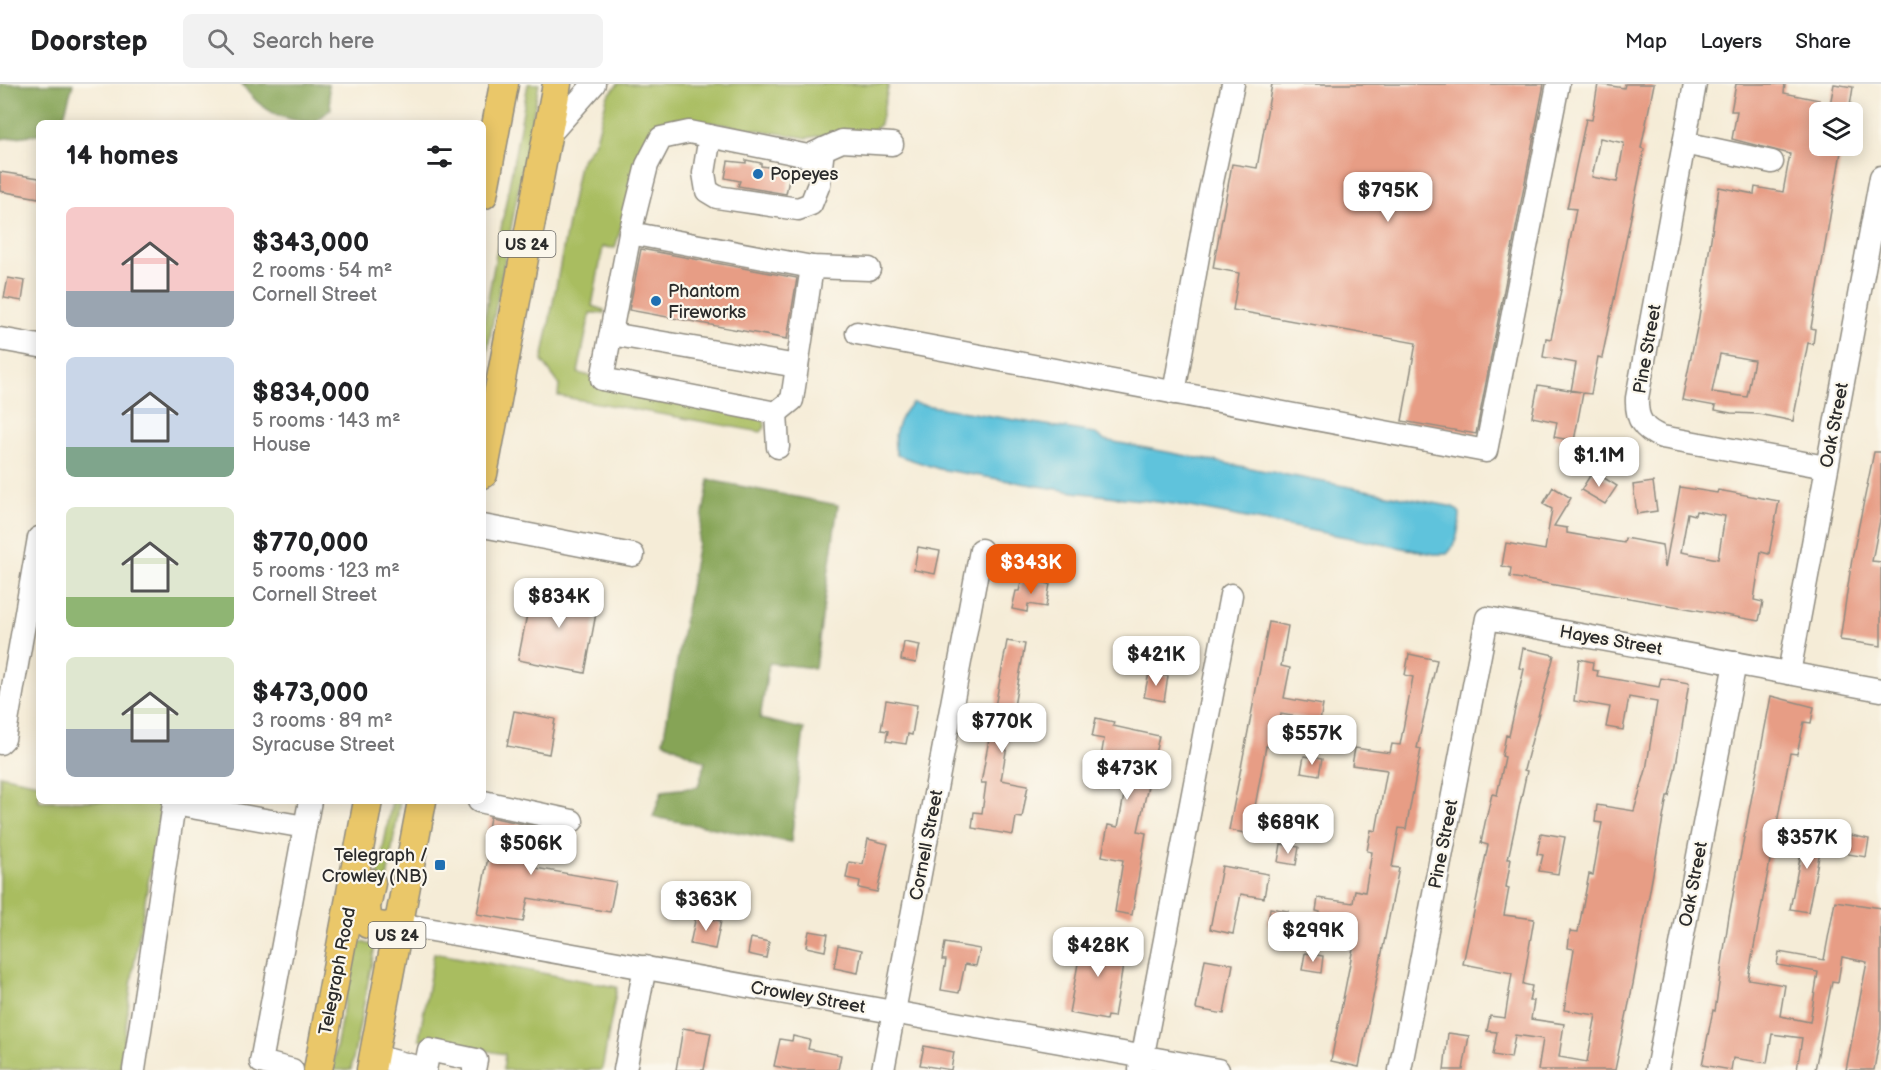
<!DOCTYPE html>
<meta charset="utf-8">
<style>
:root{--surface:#fff;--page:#f2f2f2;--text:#202124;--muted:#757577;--line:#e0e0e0;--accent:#ea580c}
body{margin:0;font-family:"Balsamiq Sans",sans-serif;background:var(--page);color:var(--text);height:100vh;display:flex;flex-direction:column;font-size:22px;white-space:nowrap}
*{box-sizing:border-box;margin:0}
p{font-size:20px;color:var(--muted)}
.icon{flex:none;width:33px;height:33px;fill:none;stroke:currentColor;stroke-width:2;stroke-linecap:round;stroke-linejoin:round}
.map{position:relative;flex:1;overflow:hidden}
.sheet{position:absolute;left:36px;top:36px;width:450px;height:684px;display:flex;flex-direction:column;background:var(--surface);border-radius:9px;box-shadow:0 3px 15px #0003}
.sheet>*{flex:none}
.controls{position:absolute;left:1809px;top:18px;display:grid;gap:12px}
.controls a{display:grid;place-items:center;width:54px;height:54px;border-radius:9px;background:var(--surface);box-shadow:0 3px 15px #0003;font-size:30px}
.price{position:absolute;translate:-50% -51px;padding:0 14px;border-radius:12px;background:#fff;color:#222;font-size:20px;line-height:39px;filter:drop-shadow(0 2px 3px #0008)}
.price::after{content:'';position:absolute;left:50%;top:36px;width:18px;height:14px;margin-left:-9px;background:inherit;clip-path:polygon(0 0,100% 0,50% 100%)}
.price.selected{background:var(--accent);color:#fff}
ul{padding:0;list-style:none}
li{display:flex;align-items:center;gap:18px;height:150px;padding:0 30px}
li span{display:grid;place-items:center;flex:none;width:168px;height:120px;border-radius:9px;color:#555}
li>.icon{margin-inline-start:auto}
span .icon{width:72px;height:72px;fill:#fffc;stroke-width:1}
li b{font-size:26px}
h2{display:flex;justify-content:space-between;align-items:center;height:72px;padding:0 30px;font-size:26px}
header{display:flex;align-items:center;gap:36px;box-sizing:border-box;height:84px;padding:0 30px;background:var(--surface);border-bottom:2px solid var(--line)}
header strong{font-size:28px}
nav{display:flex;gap:33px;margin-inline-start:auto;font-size:21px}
.search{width:420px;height:54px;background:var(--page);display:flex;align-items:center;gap:15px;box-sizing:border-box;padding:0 21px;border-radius:9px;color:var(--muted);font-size:22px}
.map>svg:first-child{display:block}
.green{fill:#a9bd61;stroke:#6a7446;stroke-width:1.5}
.forest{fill:#86a457;stroke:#586841;stroke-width:1.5}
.water{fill:#5ec3dc;stroke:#447784;stroke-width:1.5}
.building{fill:#e79d85;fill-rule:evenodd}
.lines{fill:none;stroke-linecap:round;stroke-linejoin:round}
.minor-casing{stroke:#908c81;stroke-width:25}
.major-casing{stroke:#908c81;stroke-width:31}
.minor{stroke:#fff;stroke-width:22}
.major{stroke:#eac769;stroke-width:28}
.poi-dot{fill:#1f6fb2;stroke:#fbf7ec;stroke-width:2}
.labels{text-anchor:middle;stroke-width:4.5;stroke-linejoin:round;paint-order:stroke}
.shield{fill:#fbf7ec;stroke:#696865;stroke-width:1.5}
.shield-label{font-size:16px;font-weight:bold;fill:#2b2b2b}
.poi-label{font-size:18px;fill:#2b2b2b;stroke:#fbf7ec;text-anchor:start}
.street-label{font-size:18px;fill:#2b2b2b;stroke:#fbf7ec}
</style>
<header>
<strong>Doorstep</strong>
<div class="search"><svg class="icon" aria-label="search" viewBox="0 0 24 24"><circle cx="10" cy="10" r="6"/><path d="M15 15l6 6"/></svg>Search here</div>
<nav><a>Map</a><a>Layers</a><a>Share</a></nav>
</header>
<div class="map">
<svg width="1881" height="986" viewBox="0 0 1881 986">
<rect width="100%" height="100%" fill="#fbf7ec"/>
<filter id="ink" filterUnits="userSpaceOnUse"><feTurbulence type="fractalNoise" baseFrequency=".0167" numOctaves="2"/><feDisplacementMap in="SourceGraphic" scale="12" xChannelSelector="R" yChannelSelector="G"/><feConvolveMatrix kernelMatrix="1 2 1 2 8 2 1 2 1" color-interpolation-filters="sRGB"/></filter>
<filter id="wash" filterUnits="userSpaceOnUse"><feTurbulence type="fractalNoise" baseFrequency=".008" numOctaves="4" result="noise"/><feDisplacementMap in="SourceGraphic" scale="24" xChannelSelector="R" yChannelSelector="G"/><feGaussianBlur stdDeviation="1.35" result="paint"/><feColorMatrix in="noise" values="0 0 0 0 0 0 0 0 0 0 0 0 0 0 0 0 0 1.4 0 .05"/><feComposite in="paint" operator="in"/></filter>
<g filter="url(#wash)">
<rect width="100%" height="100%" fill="#f5ecd7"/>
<g class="green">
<path d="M528 0H539L483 289V241Z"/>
<path d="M618 0H889L880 40 873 47 866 49 841 48 807 54 688 35 661 43 642 73 615 164 603 163 592 222 604 226V229H590L578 289 764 336 765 343 761 348 558 312 559 300 542 277 579 80 596 56 607 13Z"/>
<path d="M0 691 39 699V717H141L158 720 161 724 133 887 120 986H0Z"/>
<path d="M392 717H400L383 819H380L374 812Z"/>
<path d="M356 856 375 862 351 986H332Z"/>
<path d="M434 869 617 903 602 986H503L505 970 419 955Z"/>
</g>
<g class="forest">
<path d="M0 0H73L62 39H39V50L0 55Z"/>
<path d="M242 0H328L331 25 314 39C282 36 261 28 242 0Z"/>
<path d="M709 396 838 421 815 584 769 579 760 635 804 645 791 758 653 733 662 707 698 703 705 678 663 657Z"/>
</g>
<path class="water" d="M912 319 1094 349 1104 356 1454 423 1460 429C1460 442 1457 461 1447 470H1434L1174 420 1074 408 939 385 897 371C890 353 899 332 912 319Z"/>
<g id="blocks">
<g class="building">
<path d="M1272 0H1544L1476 350 1402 337 1416 259 1233 226 1239 189 1213 184 1232 80 1257 84Z"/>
<path d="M1598 0 1624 4 1625 0H1654L1641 64 1644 65 1640 89 1602 274 1598 273 1591 310 1583 309 1574 357 1554 353 1557 338 1532 333 1538 301 1582 308 1571 307 1576 279 1543 273 1546 254 1551 255 1558 222 1576 125 1567 124 1571 106 1586 35 1592 36ZM1600 54 1624 59 1617 98 1592 93Z"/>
<path d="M1736 0H1785L1784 9 1819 16 1811 62H1842L1811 244 1815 245 1813 260 1808 259 1793 337 1758 330 1731 329 1715 326 1716 322 1682 316 1698 239 1719 103 1754 110 1755 103 1783 108 1790 70 1732 55 1737 27H1731ZM1720 270 1754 276 1747 313 1712 308Z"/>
<path d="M1834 0 1853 3 1849 28 1829 26Z"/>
<path d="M746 76 761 79V82L791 86 786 110 738 102 740 97 725 94 728 77 746 79Z"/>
<path d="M0 88 39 94V114L0 107Z"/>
<path d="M641 165 797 194 787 255 629 226Z"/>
<path d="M8 194 25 197 22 217 4 214Z"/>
<path d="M1874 368H1881V431L1872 477 1881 478V562L1840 556 1852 475Z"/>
<path d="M1593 387 1617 402 1605 420 1581 406Z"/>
<path d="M1653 398 1657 427 1637 430 1633 401Z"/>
<path d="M1553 403 1571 414 1554 442 1567 444V449L1624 459 1625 454 1662 461 1665 484 1680 403 1717 409 1718 406 1779 417 1769 470 1761 468 1754 516 1763 518 1759 537 1510 493 1511 484 1502 482 1506 459 1545 466 1552 425 1543 420ZM1696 427 1725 432 1718 475 1681 468 1688 429 1695 431Z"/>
<path d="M918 463 940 467 935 490 914 486Z"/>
<path d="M1022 495 1050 500 1046 523 1028 520 1027 528 1012 525 1016 507H1019Z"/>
<path d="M533 500 599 513 585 589 518 576Z"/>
<path d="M1269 538 1288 542 1281 582 1290 584 1284 614 1323 621 1320 637 1281 630 1275 664 1266 662 1250 750 1229 746Z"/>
<path d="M1007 557 1025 560 1001 696 1028 701 1022 734 1016 733 1013 751 972 744 974 728 982 729 986 699H981Z"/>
<path d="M904 558 920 561 916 579 901 576Z"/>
<path d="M1523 564 1554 571 1524 686 1527 687 1508 775H1511L1506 803 1509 804 1504 831 1534 835 1523 900 1532 902 1529 917H1534L1531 935 1564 940 1559 973 1587 978 1596 931 1564 926 1574 865 1568 864 1570 847 1578 848 1589 790 1593 791 1602 739 1595 738 1597 721 1634 727 1646 686 1657 618 1629 613 1623 646 1606 643 1610 623 1574 617 1579 575 1593 578 1592 586 1598 587 1597 592 1659 603 1661 594 1689 599 1676 681 1669 712H1667L1633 900 1615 986H1538L1543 955 1515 951 1511 974 1493 971 1497 948 1487 947 1490 932 1505 934 1512 889 1463 880 1488 761 1481 759 1485 739 1492 710 1497 711 1505 673 1502 672 1506 651 1509 652 1524 585 1519 584Z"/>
<path d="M1409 570 1437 576 1417 664 1421 665 1406 745 1399 744 1392 783 1399 784 1359 983 1331 977 1353 864 1315 858 1320 828 1316 827 1318 814 1353 819 1355 806 1365 808 1372 768 1367 767 1371 746 1376 747 1387 686 1352 681 1355 664 1390 669 1392 660 1400 661 1413 593 1405 591Z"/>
<path d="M1149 589 1168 592 1164 617 1144 613Z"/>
<path d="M1771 612 1814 623 1811 639 1804 638 1797 670 1790 669 1748 895 1785 901 1780 932 1810 938 1818 888 1777 881 1779 868 1824 876 1835 817 1881 824V945L1874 986H1846L1867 878 1842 873 1838 898 1832 897 1815 986H1797L1802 954 1772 950 1767 979 1733 974 1731 986 1702 981 1713 926 1715 927 1729 832Z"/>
<path d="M886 616 917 621 912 651 908 650 906 660 886 657 888 647 881 646Z"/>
<path d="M514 627 555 635 549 670 507 662Z"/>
<path d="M1096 634 1114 638 1113 642 1159 652 1138 747 1146 749 1132 831 1115 828 1123 776 1102 772 1108 741 1118 743 1128 690 1099 686 1104 655 1092 653Z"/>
<path d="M1304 672 1322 675 1319 691 1301 688Z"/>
<path d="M490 733 542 744 535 784 616 798 610 828 528 814 523 838 477 830 490 763 485 762Z"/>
<path d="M1806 744 1824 747 1808 828 1790 825Z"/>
<path d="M1541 749 1565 753 1558 790 1539 787 1543 771 1537 770Z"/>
<path d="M1851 751 1869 755 1866 773 1848 770Z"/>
<path d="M868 755 888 760 877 808 859 804 860 797 846 794 849 778 863 780Z"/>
<path d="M1281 760 1299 763 1296 781 1278 778Z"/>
<path d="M1222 782 1268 790 1264 814 1241 810 1233 850 1210 845Z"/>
<path d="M1270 824 1288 827 1286 844 1268 841Z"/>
<path d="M696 832 721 837 715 865 690 860Z"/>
<path d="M809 847 828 850 825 867 806 863Z"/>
<path d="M1083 852 1127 859 1114 933 1107 932 1106 936 1069 929Z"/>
<path d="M751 854 769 858 766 874 748 870Z"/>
<path d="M945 859 980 865 976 882 965 880 959 909 941 906 946 876H942Z"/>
<path d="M838 861 862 866 858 889 834 884Z"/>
<path d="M1305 869 1323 872 1321 889 1302 886Z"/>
<path d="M1205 875 1233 880 1224 930 1196 925Z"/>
<path d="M683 944 711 949 704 986H676Z"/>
<path d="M1448 949 1469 952 1463 986H1444Z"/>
<path d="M793 952 810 956 808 965 841 971 838 986H794L774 982 780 955 792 957Z"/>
<path d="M924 962 954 968 951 986 920 981Z"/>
</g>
</g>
</g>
<g filter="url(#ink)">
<use href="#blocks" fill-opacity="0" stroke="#908c81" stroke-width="1.5"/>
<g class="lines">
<g class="minor-casing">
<g id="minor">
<path d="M1695 0 1637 314C1636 335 1643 346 1662 353L1826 383"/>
<path d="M548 52 594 0"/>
<path d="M710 52 704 89 707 107 717 113 798 125 811 120 819 100 823 65"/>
<path d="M1684 59 1772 78"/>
<path d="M630 149 602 295 776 329 778 363"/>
<path d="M869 185 812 183 630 149 647 81 661 54 689 48 808 72 842 57 892 60"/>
<path d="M857 249 1486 367 1558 0"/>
<path d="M611 250 797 282"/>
<path d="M0 255 39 262"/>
<path d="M1174 309 1207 121 1233 0"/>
<path d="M776 329 792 316 812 183"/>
<path d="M483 442 633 471"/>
<path d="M1789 589 1881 93"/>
<path d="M0 659 4 655 39 454"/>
<path d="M175 717 174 720 305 743 261 978 292 986"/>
<path d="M479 717 572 737"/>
<path d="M305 743 310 717"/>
<path d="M399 840 1218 986"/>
<path d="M374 972 425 985"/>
<path d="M134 986 174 720"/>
<path d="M425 986 429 966 476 976 474 986"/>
<path d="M625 986 645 883"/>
<path d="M883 986 981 466"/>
<path d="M1140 986 1231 511"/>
<path d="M1400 986 1487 534 1881 606"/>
<path d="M1657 986 1735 579"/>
</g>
</g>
<g class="major-casing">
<g id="major">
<path d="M483 111 504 0"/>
<path d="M483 390 557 0"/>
<path d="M371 799 366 823 368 840 385 843 399 840"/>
<path d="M318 986 368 717"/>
<path d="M371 986 422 717"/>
</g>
</g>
<use href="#minor" class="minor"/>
<use href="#major" class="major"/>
</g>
</g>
<g class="poi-dot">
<circle cx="758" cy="90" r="6"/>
<circle cx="656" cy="217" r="6"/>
<rect x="434" y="775" width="12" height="12" rx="3"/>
</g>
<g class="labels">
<g class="shield">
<rect x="498.5" y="147" width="57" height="26" rx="4.5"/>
<rect x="368.5" y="838" width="57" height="26" rx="4.5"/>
</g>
<g class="shield-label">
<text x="527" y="166">US 24</text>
<text x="397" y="857">US 24</text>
</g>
<g class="poi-label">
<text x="770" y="96">Popeyes</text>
<text x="668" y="213">Phantom<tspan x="668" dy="21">Fireworks</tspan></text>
<text x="428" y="777" text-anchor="end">Telegraph /<tspan x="428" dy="21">Crowley (NB)</tspan></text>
</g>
<g class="street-label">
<text transform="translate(1647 265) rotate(-80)" y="6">Pine Street</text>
<text transform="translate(1834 341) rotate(-79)" y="6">Oak Street</text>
<text transform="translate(1611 556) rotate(10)" y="6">Hayes Street</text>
<text transform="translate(1443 760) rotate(-79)" y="6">Pine Street</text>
<text transform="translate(926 761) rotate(-79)" y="6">Cornell Street</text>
<text transform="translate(1693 800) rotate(-79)" y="6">Oak Street</text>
<text transform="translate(337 887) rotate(-79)" y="6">Telegraph Road</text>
<text transform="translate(808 913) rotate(10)" y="6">Crowley Street</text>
</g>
</g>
</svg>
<div class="controls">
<a><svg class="icon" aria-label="layers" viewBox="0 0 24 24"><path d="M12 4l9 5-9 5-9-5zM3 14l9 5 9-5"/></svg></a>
</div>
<b class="price" style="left:1388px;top:139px">$795K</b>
<b class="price" style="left:1599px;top:404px">$1.1M</b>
<b class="price selected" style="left:1031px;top:511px">$343K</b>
<b class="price" style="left:559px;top:545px">$834K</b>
<b class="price" style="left:1156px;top:603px">$421K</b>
<b class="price" style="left:1002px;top:670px">$770K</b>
<b class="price" style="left:1312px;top:682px">$557K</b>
<b class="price" style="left:1127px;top:717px">$473K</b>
<b class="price" style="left:1288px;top:771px">$689K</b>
<b class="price" style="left:1807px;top:786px">$357K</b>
<b class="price" style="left:531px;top:792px">$506K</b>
<b class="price" style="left:706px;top:848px">$363K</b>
<b class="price" style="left:1313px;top:879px">$299K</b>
<b class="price" style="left:1098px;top:894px">$428K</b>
<section class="sheet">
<h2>14 homes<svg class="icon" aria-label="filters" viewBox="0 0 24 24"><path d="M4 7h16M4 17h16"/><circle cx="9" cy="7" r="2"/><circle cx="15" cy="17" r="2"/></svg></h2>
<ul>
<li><span style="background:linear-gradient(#f6c9c9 70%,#9aa5b1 0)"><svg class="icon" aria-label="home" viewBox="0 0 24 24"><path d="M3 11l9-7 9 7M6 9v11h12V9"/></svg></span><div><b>$343,000</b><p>2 rooms · 54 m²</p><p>Cornell Street</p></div></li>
<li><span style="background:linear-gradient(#c9d6e8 75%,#7fa58c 0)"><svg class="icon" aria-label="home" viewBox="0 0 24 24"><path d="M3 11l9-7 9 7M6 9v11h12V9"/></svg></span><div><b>$834,000</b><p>5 rooms · 143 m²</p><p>House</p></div></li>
<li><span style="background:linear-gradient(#dfe7d0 75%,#8fb573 0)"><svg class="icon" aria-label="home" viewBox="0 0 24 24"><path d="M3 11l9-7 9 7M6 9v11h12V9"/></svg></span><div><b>$770,000</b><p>5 rooms · 123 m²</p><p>Cornell Street</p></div></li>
<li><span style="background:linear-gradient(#dfe7d0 60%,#9aa5b1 0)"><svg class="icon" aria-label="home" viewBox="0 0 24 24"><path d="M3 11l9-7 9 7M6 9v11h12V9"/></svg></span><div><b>$473,000</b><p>3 rooms · 89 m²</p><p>Syracuse Street</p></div></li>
</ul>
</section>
</div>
